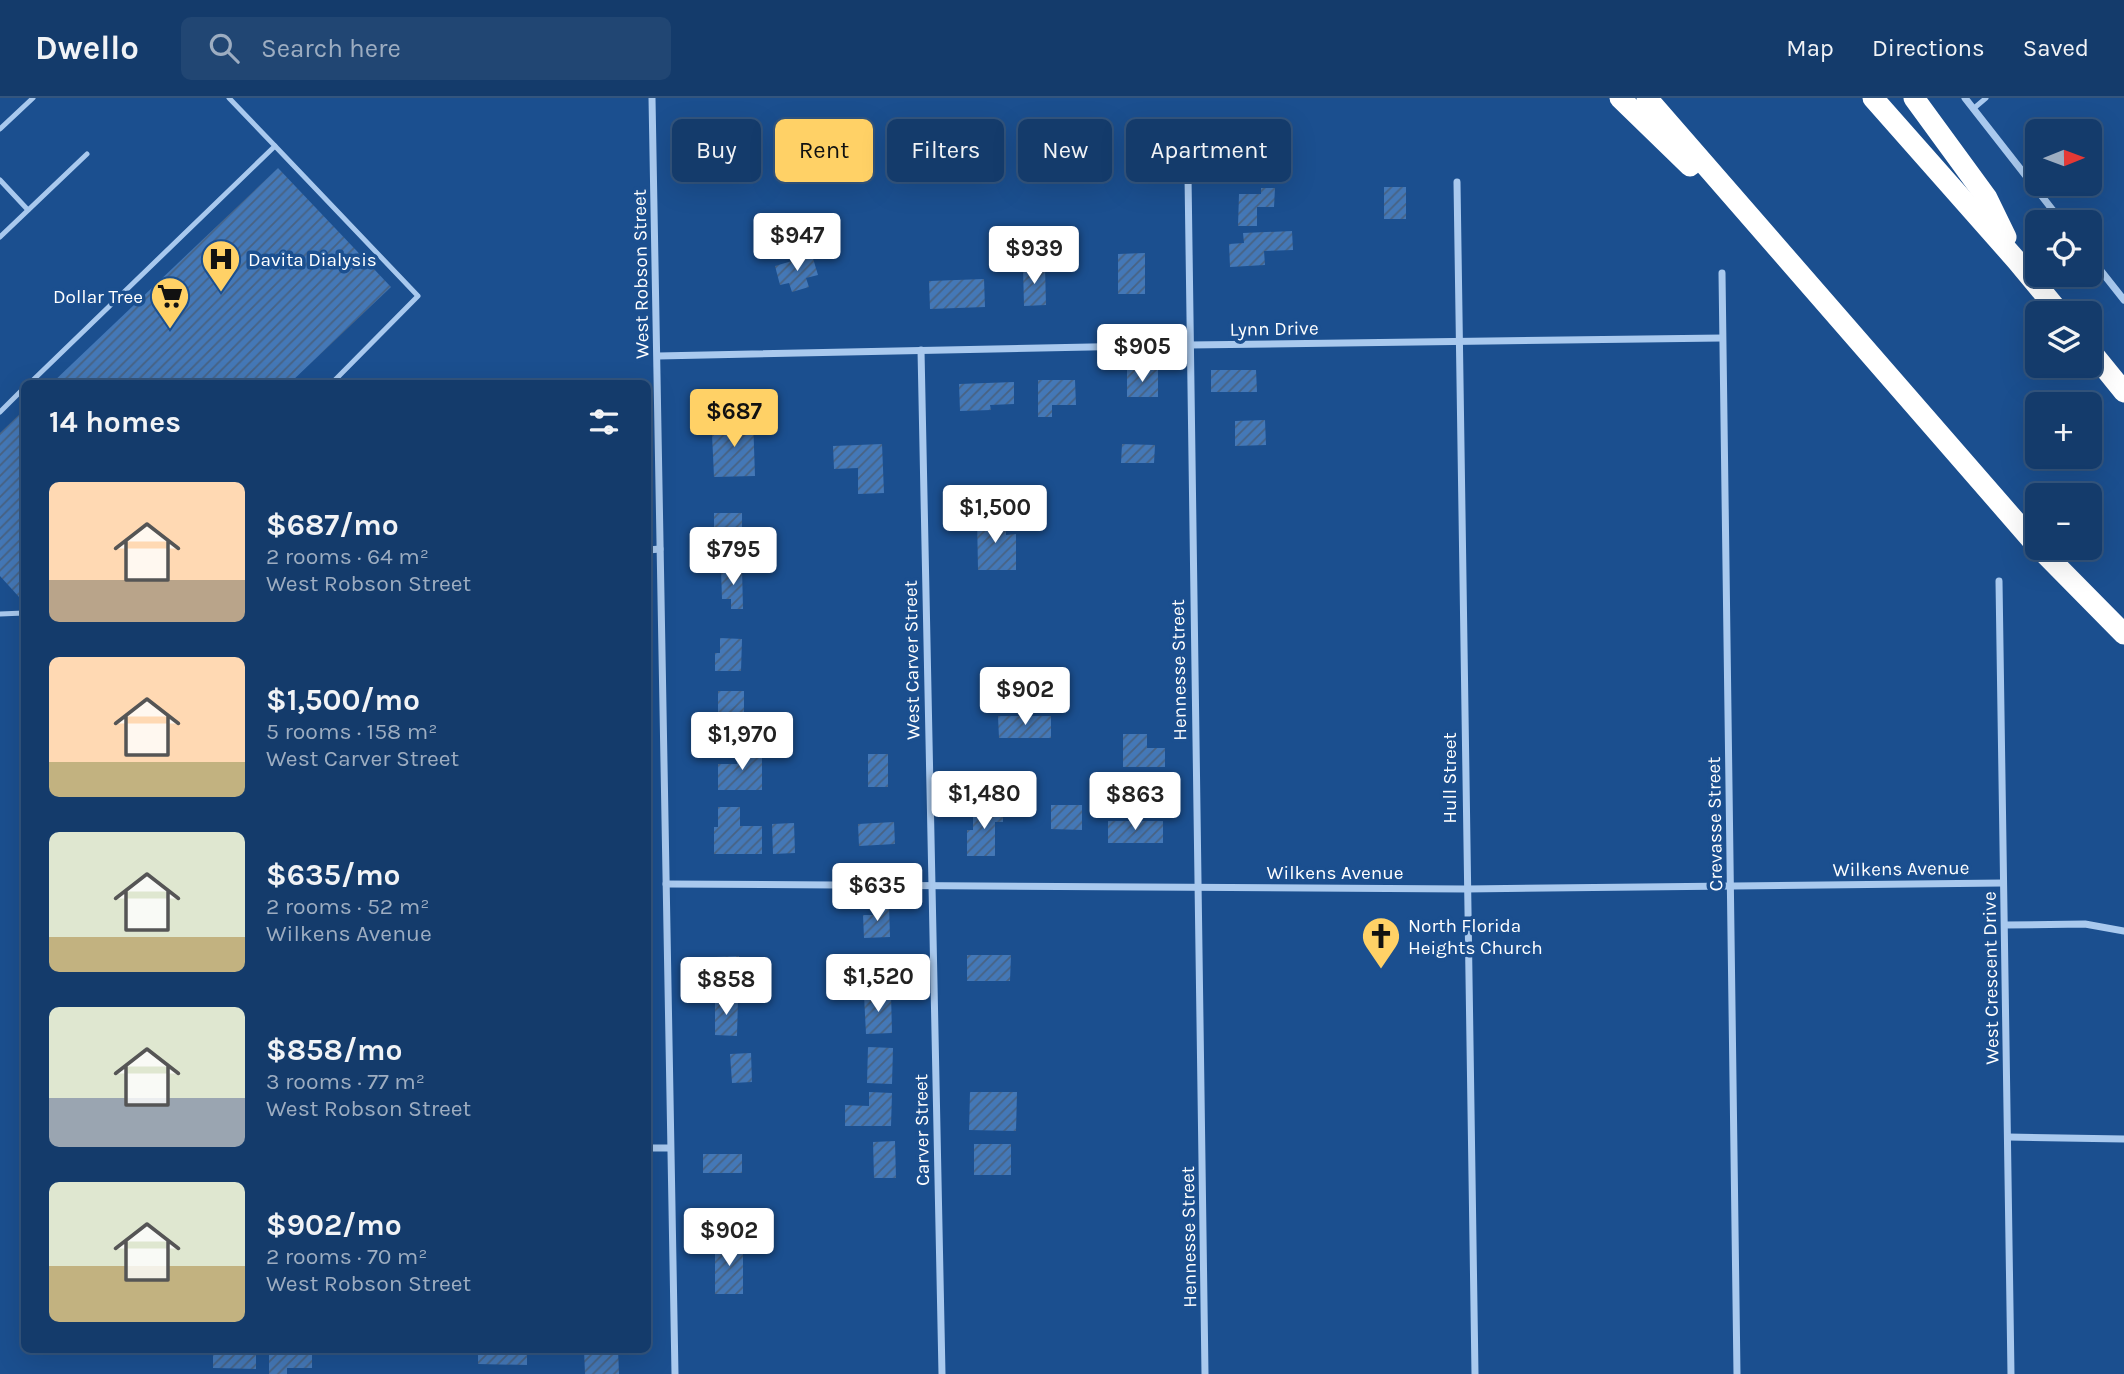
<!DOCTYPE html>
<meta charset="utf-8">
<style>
:root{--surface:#143b6b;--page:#214673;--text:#f1f3f6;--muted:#9dadc1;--line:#33557e;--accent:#ffd166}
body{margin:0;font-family:Karla,sans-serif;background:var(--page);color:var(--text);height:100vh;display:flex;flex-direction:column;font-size:26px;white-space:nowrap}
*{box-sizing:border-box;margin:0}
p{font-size:23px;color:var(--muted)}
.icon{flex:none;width:38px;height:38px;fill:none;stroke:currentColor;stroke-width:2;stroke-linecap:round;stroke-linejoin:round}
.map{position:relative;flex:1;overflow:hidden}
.details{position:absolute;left:21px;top:282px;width:630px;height:973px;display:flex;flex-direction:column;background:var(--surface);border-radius:10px;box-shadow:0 7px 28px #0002,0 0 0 2px var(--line)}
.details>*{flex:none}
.guide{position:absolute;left:672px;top:21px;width:665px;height:63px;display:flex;gap:14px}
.needle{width:46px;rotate:89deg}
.buttons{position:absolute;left:2025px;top:21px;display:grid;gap:14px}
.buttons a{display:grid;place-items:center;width:77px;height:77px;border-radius:10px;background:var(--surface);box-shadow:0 7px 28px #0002,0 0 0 2px var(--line);font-size:35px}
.price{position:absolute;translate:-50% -60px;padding:0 16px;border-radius:7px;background:#fff;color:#222;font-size:23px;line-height:46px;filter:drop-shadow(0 2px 4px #0008)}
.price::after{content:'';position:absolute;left:50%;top:42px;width:21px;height:16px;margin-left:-10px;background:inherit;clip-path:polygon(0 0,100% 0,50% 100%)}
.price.on{background:var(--accent);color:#111}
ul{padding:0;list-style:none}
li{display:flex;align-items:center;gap:21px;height:175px;padding:0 28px}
li span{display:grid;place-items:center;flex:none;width:196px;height:140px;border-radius:10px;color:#555}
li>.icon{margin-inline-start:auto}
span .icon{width:84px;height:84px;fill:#fffc;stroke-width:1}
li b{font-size:30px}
h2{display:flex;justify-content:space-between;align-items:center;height:84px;padding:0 28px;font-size:30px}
.pill{padding:0 24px;border-radius:10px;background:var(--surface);box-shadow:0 7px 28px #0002,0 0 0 2px var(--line);font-size:24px;line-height:63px}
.pill.on{background:var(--accent);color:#111}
header{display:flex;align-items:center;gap:42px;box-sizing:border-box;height:98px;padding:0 35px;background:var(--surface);border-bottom:2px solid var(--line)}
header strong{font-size:33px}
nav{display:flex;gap:38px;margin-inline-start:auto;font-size:24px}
.search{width:490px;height:63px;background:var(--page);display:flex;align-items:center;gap:18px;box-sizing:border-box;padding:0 24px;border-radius:10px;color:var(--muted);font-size:26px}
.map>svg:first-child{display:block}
.building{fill:url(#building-hatch)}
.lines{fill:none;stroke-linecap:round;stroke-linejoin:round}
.lane{stroke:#a9c9ee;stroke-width:5}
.street{stroke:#a9c9ee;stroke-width:7}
.highway{stroke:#fff;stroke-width:21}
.labels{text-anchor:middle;stroke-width:7;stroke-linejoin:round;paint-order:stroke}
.poi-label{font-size:19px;fill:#fff;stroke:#1b4f8f;text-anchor:start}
.street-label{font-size:19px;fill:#fff;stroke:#1b4f8f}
</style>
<header>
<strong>Dwello</strong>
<div class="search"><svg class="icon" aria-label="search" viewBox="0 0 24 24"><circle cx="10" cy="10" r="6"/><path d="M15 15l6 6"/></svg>Search here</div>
<nav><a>Map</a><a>Directions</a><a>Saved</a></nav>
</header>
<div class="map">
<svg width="2124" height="1276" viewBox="0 0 2124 1276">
<defs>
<pattern id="building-hatch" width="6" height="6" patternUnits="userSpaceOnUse" patternTransform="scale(1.75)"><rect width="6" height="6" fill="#4478b7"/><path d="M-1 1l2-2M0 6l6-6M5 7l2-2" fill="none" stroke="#486282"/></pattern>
</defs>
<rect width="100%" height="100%" fill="#1b4f8f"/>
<g class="building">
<path d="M1248 47H1268L1269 73 1248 74Z"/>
<path d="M278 70 391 189 290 285H52Z"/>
<rect x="1384" y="89" width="22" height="32"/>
<path d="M1261 90H1275L1274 109H1257V128H1238L1239 96H1261Z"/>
<path d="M1292 133 1293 152 1264 153 1265 167 1230 169 1229 146 1244 145 1243 135Z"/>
<path d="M1145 155V196H1118V156Z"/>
<path d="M812 157 818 177 806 180 809 189 792 194 789 185 780 187 775 168Z"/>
<path d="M1045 168 1046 207 1024 208 1023 169Z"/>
<path d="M984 181 985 209 930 211 929 183Z"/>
<rect x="1127" y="272" width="31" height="27"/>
<path d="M1211 272H1256L1257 294H1211Z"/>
<path d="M1038 282H1075L1076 307H1052V319H1038Z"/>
<path d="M1014 284V306L990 307 991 312 960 313 959 286Z"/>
<path d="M24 312V494L19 499 0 478V335Z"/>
<path d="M753 320 755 378 714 379 712 336H720V322Z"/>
<path d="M1265 322 1266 347 1235 348V323Z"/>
<path d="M882 346 884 395 858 396V370L834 371 833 348Z"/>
<path d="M1122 346 1155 347 1154 365H1121Z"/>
<path d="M714 415H742V440H757V454H714Z"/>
<path d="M977 419H1006V437L1016 436V472H978Z"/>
<path d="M742 470 743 511H731V501H722L721 471Z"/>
<path d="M720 540 742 541 741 573H715V555H720Z"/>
<rect x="718" y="593" width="26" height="38"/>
<path d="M998 618H1051V640H999Z"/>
<path d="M1123 636H1147V650H1165V669H1123Z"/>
<path d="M737 651H762V692H718V666H737Z"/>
<rect x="868" y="656" width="20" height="33"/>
<path d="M1051 707H1082V732L1051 731Z"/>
<path d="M718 709H740V728H762V756H714V729H718Z"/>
<path d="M973 709H1003V724H995V758H967V732H973Z"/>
<rect x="1108" y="723" width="55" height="22"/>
<path d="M894 724 895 746 859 748 858 726Z"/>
<path d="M794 725 795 755 773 756 772 726Z"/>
<path d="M889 807 890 839 864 840 863 817H873L872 808Z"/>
<path d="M967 857H1011L1010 883H967Z"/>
<path d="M739 858 740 889H715L714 859Z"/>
<path d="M891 896 892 935 866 936 864 897Z"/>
<path d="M715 900H738L737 938 715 937Z"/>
<path d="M868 949 893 950 892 986 867 985Z"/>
<path d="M751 955 752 984 732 985 730 956Z"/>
<path d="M869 994 892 995 891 1028H845V1007L869 1008Z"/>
<path d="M970 994H1017L1016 1033 969 1032Z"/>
<path d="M895 1043 896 1080H874L873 1044Z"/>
<rect x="974" y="1046" width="37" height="31"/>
<rect x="703" y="1056" width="39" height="19"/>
<rect x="715" y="1143" width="28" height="53"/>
<path d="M213 1251H256V1271L213 1270Z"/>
<path d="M269 1251H312V1270H287V1276H269Z"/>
<path d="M478 1251H527V1267L478 1266Z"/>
<path d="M584 1251H618L619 1276H585Z"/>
</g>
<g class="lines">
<g class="lane">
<path d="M1973 11 1986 0"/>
<path d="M0 31 33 0"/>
<path d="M275 48 418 198 332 285"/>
<path d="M0 82 28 112"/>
<path d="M0 139 87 56"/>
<path d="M30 285 275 48 229 0"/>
<path d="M0 314 24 290"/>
<path d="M0 516 24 515"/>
</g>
<g class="street">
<path d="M652 0 675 1276"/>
<path d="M1965 0 2062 124"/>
<path d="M1188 78 1205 1276"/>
<path d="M1457 84 1475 1276"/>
<path d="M2090 159 2124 202"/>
<path d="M1722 175 1737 1276"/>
<path d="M921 252 942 1276"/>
<path d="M658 258 1189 247 1722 240"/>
<path d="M648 452 660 451"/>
<path d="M1999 483 2011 1276"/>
<path d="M666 786 1466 791 2003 785"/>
<path d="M2005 827 2085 826 2124 833"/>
<path d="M2008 1039 2124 1041"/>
<path d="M648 1050H670"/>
</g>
<g class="highway">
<path d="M1620 0 1690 68"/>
<path d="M1647 0 2037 448"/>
<path d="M1873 0 2017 163 2060 215"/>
<path d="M1914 0 1987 100 2006 139"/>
<path d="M2090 252 2124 294"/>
<path d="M2039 450 2124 536"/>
</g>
</g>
<defs>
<g id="hospital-pin" transform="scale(2.0125)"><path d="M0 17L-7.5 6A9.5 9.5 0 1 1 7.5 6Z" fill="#ffd166" stroke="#1b4f8f"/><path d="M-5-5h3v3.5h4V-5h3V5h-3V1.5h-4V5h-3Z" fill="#111"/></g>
<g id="supermarket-pin" transform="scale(2.0125)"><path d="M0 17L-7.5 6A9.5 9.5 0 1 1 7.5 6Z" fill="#ffd166" stroke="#1b4f8f"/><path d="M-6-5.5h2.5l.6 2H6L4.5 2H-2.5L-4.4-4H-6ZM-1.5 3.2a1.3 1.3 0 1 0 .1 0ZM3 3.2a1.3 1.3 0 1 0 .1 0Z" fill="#111"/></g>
<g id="church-pin" transform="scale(2.0125)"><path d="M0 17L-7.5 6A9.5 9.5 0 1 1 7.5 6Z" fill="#ffd166" stroke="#1b4f8f"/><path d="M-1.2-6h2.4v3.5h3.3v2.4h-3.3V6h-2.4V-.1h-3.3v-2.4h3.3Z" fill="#111"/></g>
</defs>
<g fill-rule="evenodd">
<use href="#hospital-pin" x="221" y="161"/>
<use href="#supermarket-pin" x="170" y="198"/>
<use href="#church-pin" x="1381" y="838"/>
</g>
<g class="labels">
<g class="poi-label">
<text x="248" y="168">Davita Dialysis</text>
<text x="143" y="205" text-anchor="end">Dollar Tree</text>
<text x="1408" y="834">North Florida<tspan x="1408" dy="22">Heights Church</tspan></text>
</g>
<g class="street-label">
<text transform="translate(640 176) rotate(-91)" y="7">West Robson Street</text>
<text transform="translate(1274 230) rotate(-1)" y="7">Lynn Drive</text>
<text transform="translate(911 562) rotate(-91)" y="7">West Carver Street</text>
<text transform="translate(1178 572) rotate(-91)" y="7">Hennesse Street</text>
<text transform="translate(1449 680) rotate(-90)" y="7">Hull Street</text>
<text transform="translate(1714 726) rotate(-91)" y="7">Crevasse Street</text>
<text transform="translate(1901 770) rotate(-1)" y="7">Wilkens Avenue</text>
<text x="1335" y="781">Wilkens Avenue</text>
<text transform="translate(1990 880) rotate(-91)" y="7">West Crescent Drive</text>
<text transform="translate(921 1032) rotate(-91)" y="7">Carver Street</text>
<text transform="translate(1188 1139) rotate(-91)" y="7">Hennesse Street</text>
</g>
</g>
</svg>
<div class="buttons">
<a><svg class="needle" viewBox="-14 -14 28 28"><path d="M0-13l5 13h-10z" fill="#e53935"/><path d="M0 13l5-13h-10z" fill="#9dadc1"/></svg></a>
<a><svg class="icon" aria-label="locate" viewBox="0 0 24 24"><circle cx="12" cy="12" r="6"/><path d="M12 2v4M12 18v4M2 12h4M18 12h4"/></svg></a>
<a><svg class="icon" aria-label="layers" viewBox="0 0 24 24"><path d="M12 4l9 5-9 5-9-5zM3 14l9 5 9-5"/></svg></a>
<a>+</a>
<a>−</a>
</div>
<b class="price" style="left:797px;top:175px">$947</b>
<b class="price" style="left:1034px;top:188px">$939</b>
<b class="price" style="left:1142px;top:286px">$905</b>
<b class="price on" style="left:734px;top:351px">$687</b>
<b class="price" style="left:995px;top:447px">$1,500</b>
<b class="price" style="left:733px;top:489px">$795</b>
<b class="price" style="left:1025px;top:629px">$902</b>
<b class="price" style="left:742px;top:674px">$1,970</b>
<b class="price" style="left:984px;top:733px">$1,480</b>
<b class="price" style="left:1135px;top:734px">$863</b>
<b class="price" style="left:877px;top:825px">$635</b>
<b class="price" style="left:878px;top:916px">$1,520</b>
<b class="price" style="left:726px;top:919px">$858</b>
<b class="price" style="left:729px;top:1170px">$902</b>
<div class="guide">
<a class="pill">Buy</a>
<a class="pill on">Rent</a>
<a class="pill">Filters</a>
<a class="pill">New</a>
<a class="pill">Apartment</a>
</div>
<section class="details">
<h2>14 homes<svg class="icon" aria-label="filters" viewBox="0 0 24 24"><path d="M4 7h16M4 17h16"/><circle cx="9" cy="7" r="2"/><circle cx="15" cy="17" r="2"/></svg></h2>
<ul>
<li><span style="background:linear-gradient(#ffd9b3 70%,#b9a48a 0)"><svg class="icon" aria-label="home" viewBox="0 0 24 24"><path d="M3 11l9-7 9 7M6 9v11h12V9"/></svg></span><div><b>$687/mo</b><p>2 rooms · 64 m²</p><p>West Robson Street</p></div></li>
<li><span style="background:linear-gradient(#ffd9b3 75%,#c2b280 0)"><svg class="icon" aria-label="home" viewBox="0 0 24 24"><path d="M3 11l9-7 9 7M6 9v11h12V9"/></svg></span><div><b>$1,500/mo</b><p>5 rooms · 158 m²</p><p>West Carver Street</p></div></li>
<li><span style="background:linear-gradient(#dfe7d0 75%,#c2b280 0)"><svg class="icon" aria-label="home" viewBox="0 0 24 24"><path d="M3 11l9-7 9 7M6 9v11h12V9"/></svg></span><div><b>$635/mo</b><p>2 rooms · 52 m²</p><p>Wilkens Avenue</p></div></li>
<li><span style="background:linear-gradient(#dfe7d0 65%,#9aa5b1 0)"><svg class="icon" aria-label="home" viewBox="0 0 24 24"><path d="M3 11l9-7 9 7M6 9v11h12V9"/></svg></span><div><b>$858/mo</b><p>3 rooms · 77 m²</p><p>West Robson Street</p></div></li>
<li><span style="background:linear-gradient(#dfe7d0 60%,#c2b280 0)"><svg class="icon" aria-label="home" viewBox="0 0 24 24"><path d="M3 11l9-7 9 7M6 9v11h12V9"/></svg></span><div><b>$902/mo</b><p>2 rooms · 70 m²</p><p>West Robson Street</p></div></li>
</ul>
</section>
</div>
